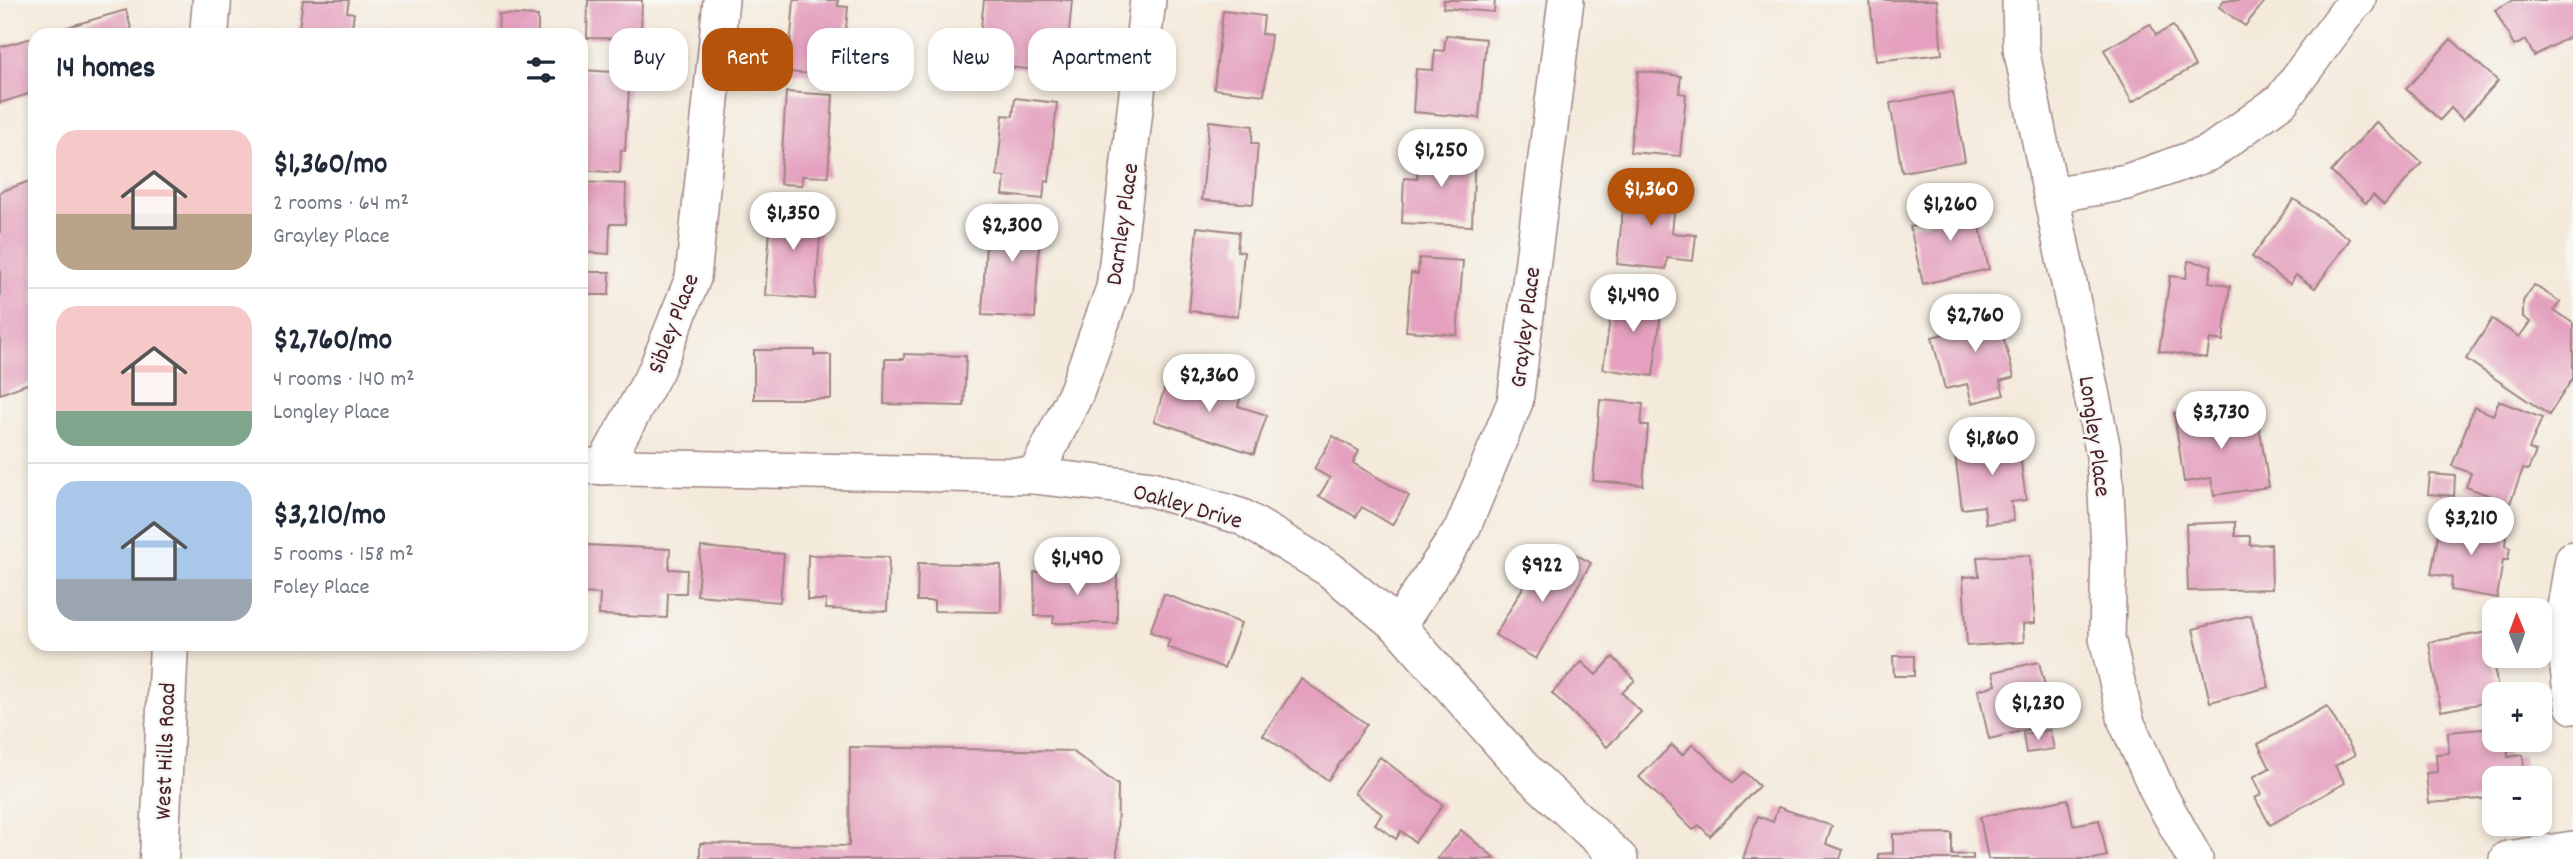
<!DOCTYPE html>
<meta charset="utf-8">
<style>
:root{--surface:#fff;--page:#f2f2f3;--text:#1f2937;--muted:#747a83;--line:#e0e1e3;--accent:#b45309}
body{margin:0;font-family:Dekko,sans-serif;background:var(--page);color:var(--text);height:100vh;display:flex;flex-direction:column;font-size:26px;white-space:nowrap}
*{box-sizing:border-box;margin:0}
p{font-size:23px;color:var(--muted)}
.icon{flex:none;width:38px;height:38px;fill:none;stroke:currentColor;stroke-width:2;stroke-linecap:round;stroke-linejoin:round}
.map{position:relative;flex:1;overflow:hidden}
.details{position:absolute;left:28px;top:28px;width:560px;height:623px;display:flex;flex-direction:column;background:var(--surface);border-radius:21px;box-shadow:0 4px 10px #0003}
.details>*{flex:none}
.top-card{position:absolute;left:609px;top:28px;width:665px;height:63px;display:flex;gap:14px}
.needle{width:46px;rotate:359deg}
.tools{position:absolute;left:2482px;top:598px;display:grid;gap:14px}
.tools a{display:grid;place-items:center;width:70px;height:70px;border-radius:14px;background:var(--surface);box-shadow:0 4px 10px #0003;font-size:35px}
.price{position:absolute;translate:-50% -60px;padding:0 16px;border-radius:24px;background:#fff;color:#222;font-size:23px;line-height:46px;filter:drop-shadow(0 2px 4px #0008)}
.price::after{content:'';position:absolute;left:50%;top:42px;width:21px;height:16px;margin-left:-10px;background:inherit;clip-path:polygon(0 0,100% 0,50% 100%)}
.price.current{background:var(--accent);color:#fff}
ul{padding:0;list-style:none}
li{display:flex;align-items:center;gap:21px;height:175px;padding:0 28px}
li+li{border-top:2px solid var(--line)}
li span{display:grid;place-items:center;flex:none;width:196px;height:140px;border-radius:21px;color:#555}
li>.icon{margin-inline-start:auto}
span .icon{width:84px;height:84px;fill:#fffc;stroke-width:1}
li b{font-size:30px}
h2{display:flex;justify-content:space-between;align-items:center;height:84px;padding:0 28px;font-size:30px}
.pill{padding:0 24px;border-radius:21px;background:var(--surface);box-shadow:0 4px 10px #0003;font-size:24px;line-height:63px}
.pill.current{background:var(--accent);color:#fff}
.map>svg:first-child{display:block}
.building{fill:#e4a0be}
.lines{fill:none;stroke-linecap:round;stroke-linejoin:round}
.minor-casing{stroke:#9f8483;stroke-width:38}
.tertiary-casing{stroke:#9f8483;stroke-width:41}
.minor{stroke:#fff;stroke-width:35}
.tertiary{stroke:#fff;stroke-width:38}
.labels{text-anchor:middle;stroke-width:5;stroke-linejoin:round;paint-order:stroke}
.street-label{font-size:24px;fill:#4a1f2b;stroke:#f6f6f2}
</style>
<div class="map">
<svg width="2573" height="859" viewBox="0 0 2573 859">
<rect width="100%" height="100%" fill="#f6f6f2"/>
<filter id="ink" filterUnits="userSpaceOnUse"><feTurbulence type="fractalNoise" baseFrequency=".0143" numOctaves="2"/><feDisplacementMap in="SourceGraphic" scale="14" xChannelSelector="R" yChannelSelector="G"/><feConvolveMatrix kernelMatrix="1 2 1 2 8 2 1 2 1" color-interpolation-filters="sRGB"/></filter>
<filter id="wash" filterUnits="userSpaceOnUse"><feTurbulence type="fractalNoise" baseFrequency=".00686" numOctaves="4" result="noise"/><feDisplacementMap in="SourceGraphic" scale="28" xChannelSelector="R" yChannelSelector="G"/><feGaussianBlur stdDeviation="1.57" result="paint"/><feColorMatrix in="noise" values="0 0 0 0 0 0 0 0 0 0 0 0 0 0 0 0 0 1.4 0 .05"/><feComposite in="paint" operator="in"/></filter>
<g filter="url(#wash)">
<rect width="100%" height="100%" fill="#f4eadb"/>
<g id="blocks">
<g class="building">
<path d="M303 0H349L347 12 354 13 351 35H298Z"/>
<path d="M588 0H642L641 39 587 38Z"/>
<path d="M794 0H838V6L848 7 844 48 857 49 856 56 878 57 876 78 824 73V67L812 66V74L788 72Z"/>
<path d="M984 0H1072L1065 73 1008 67 1010 48 979 45Z"/>
<path d="M1444 0H1495L1494 12 1443 8Z"/>
<path d="M1870 0H1937L1942 54 1876 61Z"/>
<path d="M2224 0H2266L2245 26 2219 7Z"/>
<path d="M2513 0H2573V35L2534 56 2526 40 2514 46 2495 10Z"/>
<path d="M126 10 133 35H43V34Z"/>
<path d="M1223 11 1264 16 1262 34 1271 35 1264 95 1214 89Z"/>
<path d="M499 14 538 16V35H498Z"/>
<path d="M2150 24 2156 35 2173 26 2195 66 2132 102 2104 50Z"/>
<path d="M1446 35 1486 39 1479 118 1413 112 1416 69 1433 70 1435 50 1444 51Z"/>
<path d="M35 37V92L0 103V47Z"/>
<path d="M2451 39 2498 81 2463 120 2451 108 2440 120 2406 89Z"/>
<path d="M581 70 630 73 625 151 621 150 620 173 582 170Z"/>
<path d="M1638 71 1681 76 1679 93 1686 94 1680 156 1630 152Z"/>
<path d="M786 92 833 95 828 177 802 176V185L780 184Z"/>
<path d="M1953 92 1965 161 1902 172 1890 103Z"/>
<path d="M1015 98 1057 103 1049 182 1045 181 1043 199 1003 195 1005 177 997 176 1003 115 1013 116Z"/>
<path d="M1209 121 1253 126 1252 143H1258L1253 204 1202 200Z"/>
<path d="M2376 122 2422 163 2384 205 2373 195 2366 203 2331 172Z"/>
<path d="M1419 148 1475 151 1472 226 1402 223 1404 178 1417 179Z"/>
<path d="M35 179V381L0 394V192Z"/>
<path d="M1626 181 1672 186 1670 202H1675L1672 233 1696 235 1693 261 1667 258 1666 269 1617 264Z"/>
<path d="M581 182 626 184 625 224H610L609 254 581 252Z"/>
<path d="M1974 199 1989 269 1923 284 1910 227 1930 222 1927 210Z"/>
<path d="M2294 199 2350 239 2315 288 2296 275 2290 284 2252 257Z"/>
<path d="M772 203 816 206 815 225H821L815 299 765 295Z"/>
<path d="M993 209 1041 212 1035 318 982 315 987 225H992Z"/>
<path d="M1197 227 1239 232 1237 251 1244 252 1238 316 1189 311Z"/>
<path d="M1419 258 1463 261 1457 335 1406 331 1411 273 1418 274Z"/>
<path d="M2188 261 2212 265 2209 282 2230 286 2223 341 2210 339 2207 358 2159 351 2170 276 2186 278Z"/>
<path d="M581 272H610L609 295H581Z"/>
<path d="M2534 285 2560 302 2554 311 2573 323V378L2549 415 2466 359 2492 319 2519 337 2530 322 2523 317V301Z"/>
<path d="M1614 290 1657 296 1655 313H1661L1653 376 1603 369Z"/>
<path d="M1995 305 2014 377 2000 381 2004 395 1972 403 1967 384 1945 389 1932 337 1952 332 1949 317Z"/>
<path d="M754 350H814V355H831V399H754Z"/>
<path d="M904 354 966 356 964 406 884 404 885 359H904Z"/>
<path d="M1170 372 1241 396 1238 406 1267 415 1254 454 1154 421Z"/>
<path d="M1600 400 1643 404 1641 425H1648L1643 485 1593 481Z"/>
<path d="M2499 401 2542 418 2529 449 2536 452 2528 470 2523 469 2510 503 2466 487 2471 473 2452 466 2474 407 2493 415Z"/>
<path d="M2221 406 2224 423 2258 418 2269 487 2214 495 2211 478 2184 482 2174 413Z"/>
<path d="M2017 433 2026 500 2011 502 2014 521 1986 524 1984 506 1962 509 1955 454 1971 452 1970 439Z"/>
<path d="M1333 436 1359 451 1353 463 1409 496 1392 525 1362 507 1356 517 1319 496 1330 478 1314 469Z"/>
<path d="M2430 474 2455 476 2454 496 2428 494Z"/>
<path d="M2441 519 2507 530 2505 546 2510 548 2508 560H2503L2497 598 2451 590 2452 577 2431 574Z"/>
<path d="M2235 522V536H2250V545L2271 544 2272 589 2188 591 2186 524Z"/>
<path d="M586 545 670 549 669 569 687 570 686 593H668L667 618 599 615 600 594 584 593Z"/>
<path d="M701 547 784 554 780 602 697 595Z"/>
<path d="M1564 548 1591 563 1536 659 1495 635 1536 565 1550 574Z"/>
<path d="M808 555 889 557 887 611 826 609V600H807Z"/>
<path d="M2030 555 2035 623 2023 624 2024 642 1967 646 1963 577 1979 576 1977 557Z"/>
<path d="M918 563 1001 565V612L934 611V601H917Z"/>
<path d="M1034 572H1117V623H1053L1054 616H1035Z"/>
<path d="M1164 594 1241 623 1224 668 1167 647 1170 639 1150 632Z"/>
<path d="M2251 615 2269 687 2210 702 2193 629Z"/>
<path d="M2488 632 2499 695H2494V701L2441 711 2429 642Z"/>
<path d="M1893 656H1914V676H1894Z"/>
<path d="M1613 657 1635 680 1622 693 1641 712 1607 747 1552 693 1582 662 1596 675Z"/>
<path d="M2039 662 2054 723 1989 739 1978 690 1996 685 1993 672Z"/>
<path d="M1301 679 1367 724 1328 780 1263 735Z"/>
<path d="M2327 706 2355 755 2335 766 2345 783 2270 825 2255 798 2262 794 2253 777 2270 768 2258 744Z"/>
<path d="M2494 728V740H2507L2508 757 2523 755 2524 771 2510 773V779H2494V798L2429 803 2426 773 2437 772 2436 754 2449 753 2448 732Z"/>
<path d="M2050 730 2054 749 2026 753 2023 734Z"/>
<path d="M1693 744 1733 783 1744 772 1759 786 1710 836 1699 825 1693 830 1639 777 1672 745 1682 755Z"/>
<path d="M850 747 1072 751 1118 785 1117 859H700V843L849 846Z"/>
<path d="M1380 757 1443 805 1415 842 1401 831 1396 839 1375 824 1382 814 1354 793Z"/>
<path d="M2068 799 2073 825 2099 820 2107 856 2094 859H1988L1980 817Z"/>
<path d="M1778 807 1832 826 1826 844 1843 850 1840 859H1743L1758 816 1773 822Z"/>
<path d="M1461 830 1496 859H1437Z"/>
<path d="M1952 833V855L1973 854V859H1878V854L1893 853V834Z"/>
</g>
</g>
</g>
<g filter="url(#ink)">
<use href="#blocks" fill-opacity="0" stroke="#9f8483" stroke-width="2"/>
<g class="lines">
<g class="minor-casing">
<g id="minor">
<path d="M2020 0 2021 48 2104 455 2109 550 2107 638 2126 721 2160 796 2195 859"/>
<path d="M2052 195 2127 182 2209 153 2282 100 2352 5 2358 0"/>
<path d="M581 466 1035 476 1152 489 1242 517 1329 569 1398 626 1524 769 1620 859"/>
<path d="M603 467 656 370 693 278 721 0"/>
<path d="M1035 476 1076 393 1114 288 1148 0"/>
<path d="M2573 559 2562 625 2573 706"/>
<path d="M1398 626 1463 527 1515 402 1566 0"/>
<path d="M2507 859 2573 849"/>
</g>
</g>
<g class="tertiary-casing">
<g id="tertiary">
<path d="M209 35 212 0"/>
<path d="M159 859 169 644"/>
</g>
</g>
<use href="#minor" class="minor"/>
<use href="#tertiary" class="tertiary"/>
</g>
</g>
<g class="labels">
<g class="street-label">
<text transform="translate(1121 224) rotate(-82)" y="8">Darnley Place</text>
<text transform="translate(672 323) rotate(-69)" y="8">Sibley Place</text>
<text transform="translate(1524 327) rotate(-83)" y="8">Grayley Place</text>
<text transform="translate(2096 436) rotate(82)" y="8">Longley Place</text>
<text transform="translate(1188 505) rotate(16)" y="8">Oakley Drive</text>
<text transform="translate(164 751) rotate(-88)" y="8">West Hills Road</text>
</g>
</g>
</svg>
<div class="tools">
<a><svg class="needle" viewBox="-14 -14 28 28"><path d="M0-13l5 13h-10z" fill="#e53935"/><path d="M0 13l5-13h-10z" fill="#747a83"/></svg></a>
<a>+</a>
<a>−</a>
</div>
<b class="price" style="left:1441px;top:189px">$1,250</b>
<b class="price current" style="left:1651px;top:228px">$1,360</b>
<b class="price" style="left:1950px;top:243px">$1,260</b>
<b class="price" style="left:793px;top:252px">$1,350</b>
<b class="price" style="left:1012px;top:264px">$2,300</b>
<b class="price" style="left:1633px;top:334px">$1,490</b>
<b class="price" style="left:1975px;top:354px">$2,760</b>
<b class="price" style="left:1209px;top:414px">$2,360</b>
<b class="price" style="left:2221px;top:451px">$3,730</b>
<b class="price" style="left:1992px;top:477px">$1,860</b>
<b class="price" style="left:2471px;top:557px">$3,210</b>
<b class="price" style="left:1077px;top:597px">$1,490</b>
<b class="price" style="left:1542px;top:604px">$922</b>
<b class="price" style="left:2038px;top:742px">$1,230</b>
<div class="top-card">
<a class="pill">Buy</a>
<a class="pill current">Rent</a>
<a class="pill">Filters</a>
<a class="pill">New</a>
<a class="pill">Apartment</a>
</div>
<section class="details">
<h2>14 homes<svg class="icon" aria-label="filters" viewBox="0 0 24 24"><path d="M4 7h16M4 17h16"/><circle cx="9" cy="7" r="2"/><circle cx="15" cy="17" r="2"/></svg></h2>
<ul>
<li><span style="background:linear-gradient(#f6c9c9 60%,#b9a48a 0)"><svg class="icon" aria-label="home" viewBox="0 0 24 24"><path d="M3 11l9-7 9 7M6 9v11h12V9"/></svg></span><div><b>$1,360/mo</b><p>2 rooms · 64 m²</p><p>Grayley Place</p></div></li>
<li><span style="background:linear-gradient(#f6c9c9 75%,#7fa58c 0)"><svg class="icon" aria-label="home" viewBox="0 0 24 24"><path d="M3 11l9-7 9 7M6 9v11h12V9"/></svg></span><div><b>$2,760/mo</b><p>4 rooms · 140 m²</p><p>Longley Place</p></div></li>
<li><span style="background:linear-gradient(#a9c7e8 70%,#9aa5b1 0)"><svg class="icon" aria-label="home" viewBox="0 0 24 24"><path d="M3 11l9-7 9 7M6 9v11h12V9"/></svg></span><div><b>$3,210/mo</b><p>5 rooms · 158 m²</p><p>Foley Place</p></div></li>
</ul>
</section>
</div>
